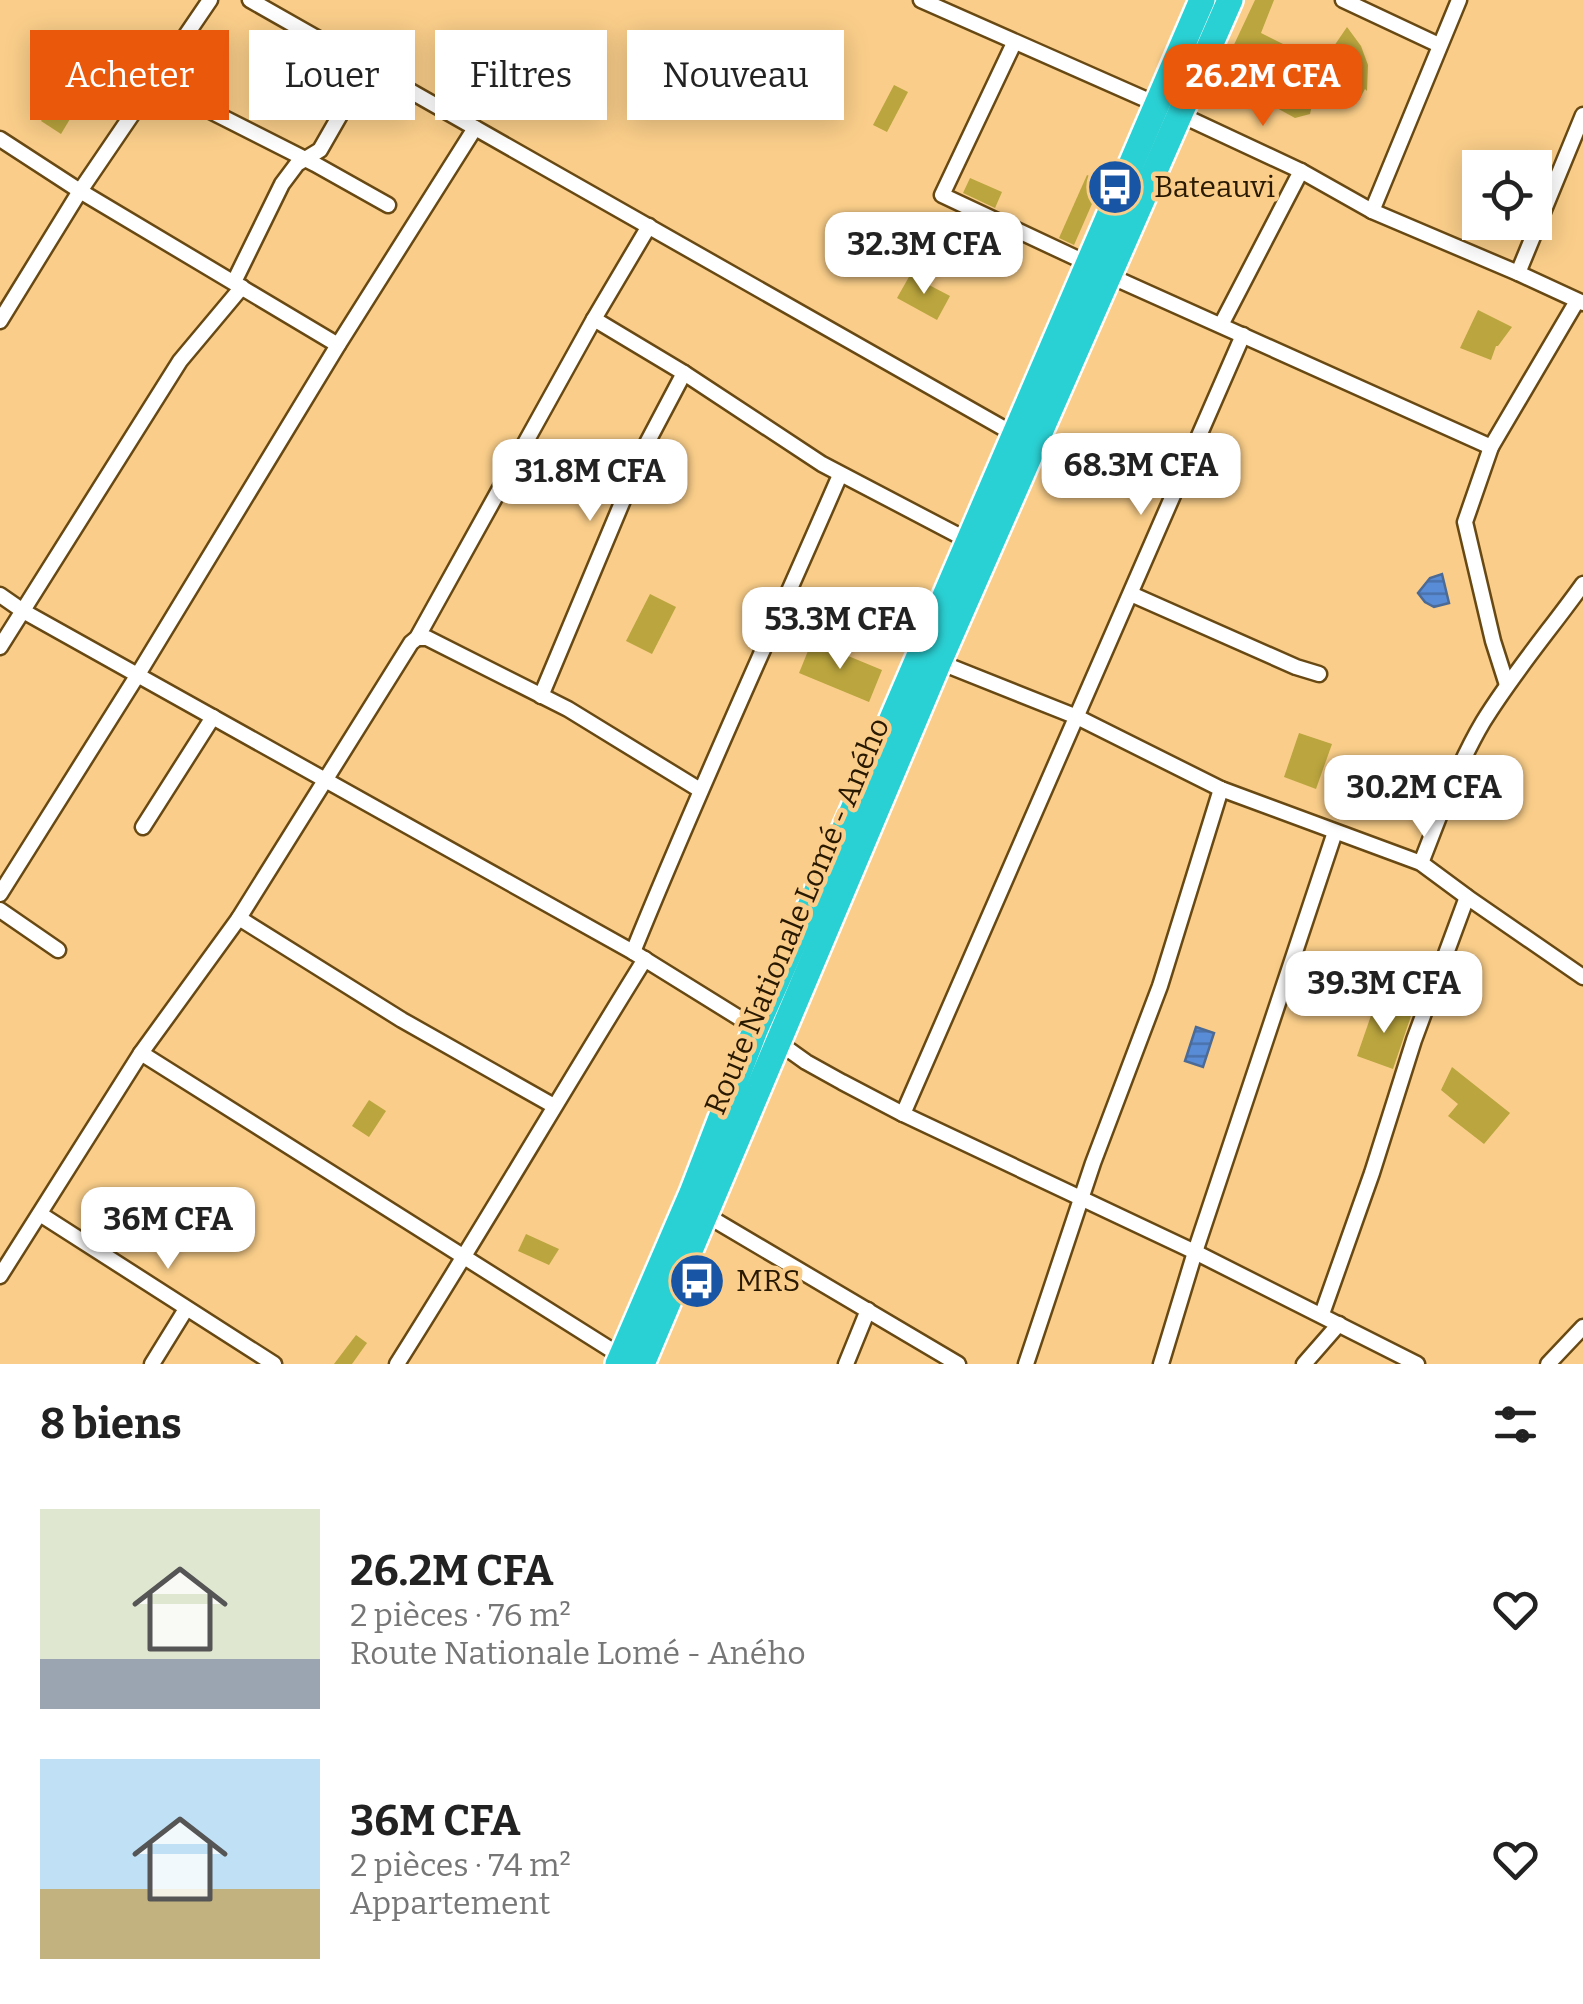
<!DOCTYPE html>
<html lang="fr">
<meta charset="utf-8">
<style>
:root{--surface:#fff;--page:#f6f6f6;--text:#222;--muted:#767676;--accent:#ea580c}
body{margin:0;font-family:Bitter,serif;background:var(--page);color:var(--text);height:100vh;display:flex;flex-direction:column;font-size:38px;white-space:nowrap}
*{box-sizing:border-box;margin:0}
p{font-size:32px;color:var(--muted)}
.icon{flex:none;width:55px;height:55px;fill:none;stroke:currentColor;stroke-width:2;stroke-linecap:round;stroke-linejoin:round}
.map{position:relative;height:1364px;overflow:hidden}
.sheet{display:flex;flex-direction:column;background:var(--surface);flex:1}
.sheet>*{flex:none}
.guide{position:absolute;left:30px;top:30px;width:1000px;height:90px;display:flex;gap:20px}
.controls{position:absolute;left:1462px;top:150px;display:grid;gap:20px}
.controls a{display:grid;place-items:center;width:90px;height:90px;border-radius:0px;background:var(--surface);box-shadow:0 5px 25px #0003;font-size:50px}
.price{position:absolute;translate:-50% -85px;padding:0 22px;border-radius:20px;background:#fff;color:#222;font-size:32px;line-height:65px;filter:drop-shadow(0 2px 5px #0008)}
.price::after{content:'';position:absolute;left:50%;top:60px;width:30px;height:22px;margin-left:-15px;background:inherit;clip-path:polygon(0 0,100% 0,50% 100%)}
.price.current{background:var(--accent);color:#fff}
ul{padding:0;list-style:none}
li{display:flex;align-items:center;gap:30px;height:250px;padding:0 40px}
li span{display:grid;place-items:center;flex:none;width:280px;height:200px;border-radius:0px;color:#555}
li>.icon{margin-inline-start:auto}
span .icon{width:120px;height:120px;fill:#fffc;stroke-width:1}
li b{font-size:42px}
h2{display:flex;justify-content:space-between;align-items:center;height:120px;padding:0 40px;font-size:42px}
.tag{padding:0 35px;border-radius:0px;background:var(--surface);box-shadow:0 5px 25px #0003;font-size:35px;line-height:90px}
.tag.current{background:var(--accent);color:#fff}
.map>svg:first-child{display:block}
.water{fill:url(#water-rules);stroke:#4b6a96;stroke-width:2.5}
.building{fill:#baa53e}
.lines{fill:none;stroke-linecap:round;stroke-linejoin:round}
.street-casing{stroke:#684914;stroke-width:19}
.highway-casing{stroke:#fff;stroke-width:30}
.street{stroke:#fff;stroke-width:14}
.highway{stroke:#2ad1d4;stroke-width:25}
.labels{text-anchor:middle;stroke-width:9;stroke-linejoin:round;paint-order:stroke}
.poi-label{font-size:30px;fill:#291900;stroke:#face8a;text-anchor:start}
.street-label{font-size:30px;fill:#291900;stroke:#face8a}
</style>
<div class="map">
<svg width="1583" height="1364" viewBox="0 0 1583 1364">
<defs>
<pattern id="water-rules" width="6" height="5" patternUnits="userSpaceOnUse" patternTransform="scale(2.5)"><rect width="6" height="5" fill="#598cd6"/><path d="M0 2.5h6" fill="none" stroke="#4a72ab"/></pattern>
</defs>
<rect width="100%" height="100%" fill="#face8a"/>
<g class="water">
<path d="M1442 574 1449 603 1434 607 1425 602 1418 593 1430 578Z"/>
<path d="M1196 1027 1214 1033 1203 1067 1185 1061Z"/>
</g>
<g class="building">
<path d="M1255 0H1274L1261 33 1289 47 1288 50 1362 86 1332 49 1347 27 1361 46 1368 65 1367 91 1365 89 1359 100 1318 80 1310 114 1295 118 1266 102 1282 75 1231 51Z"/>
<path d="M894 85 908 92 887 132 873 125Z"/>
<path d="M54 102 73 114 61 134 41 121Z"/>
<path d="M1087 175 1102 181 1074 245 1059 238Z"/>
<path d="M970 178 1002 192 995 208 963 193Z"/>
<path d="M910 275 950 296 937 320 897 298Z"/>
<path d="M1478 310 1512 327 1498 346H1496L1491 360 1460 348Z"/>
<path d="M650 594 676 607 652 654 626 641Z"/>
<path d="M812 641 882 670 869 702 799 673Z"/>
<path d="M1299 733 1332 744 1316 789 1284 777Z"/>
<path d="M1375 1004 1411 1016 1393 1069 1357 1056Z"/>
<path d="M1452 1067 1510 1113 1484 1144 1448 1116 1458 1104 1441 1090Z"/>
<path d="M369 1100 386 1111 369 1137 352 1126Z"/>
<path d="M526 1234 559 1249 549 1265 518 1251Z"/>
<path d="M356 1335 367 1343 352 1364H334Z"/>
</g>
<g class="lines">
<g class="street-casing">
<g id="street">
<path d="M250 0 1019 437"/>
<path d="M921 0 1181 115 1301 171 1372 211 1518 273 1583 303"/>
<path d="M1343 0 1439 45"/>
<path d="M1014 43 942 195 1089 264"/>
<path d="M153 82 315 164 388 205"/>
<path d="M0 139 80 191 338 345"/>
<path d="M1372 211 1459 0"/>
<path d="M1518 273 1583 115"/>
<path d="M1108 275 1491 447"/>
<path d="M234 282 282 184 297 164 320 150 367 68"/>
<path d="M594 319 684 373 822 464 969 541"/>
<path d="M0 321 80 191 210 0"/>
<path d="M1221 325 1301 171"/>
<path d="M1131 594 1296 667 1319 674"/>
<path d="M0 595 23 611 633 952 778 1042 806 1062 842 1082 903 1114 1195 1252 1417 1364"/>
<path d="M417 638H427L568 709 700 790"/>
<path d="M0 647 180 361 242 287"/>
<path d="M939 662 1077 717 1221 789 1421 863 1467 897 1583 977"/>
<path d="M1507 685 1493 641 1465 522 1491 447 1577 301"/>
<path d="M541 696 647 443 684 373"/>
<path d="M143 827 213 717"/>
<path d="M1421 863C1440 815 1457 766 1483 722 1513 673 1550 630 1583 584"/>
<path d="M0 894 137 676 338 345 475 128"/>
<path d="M0 910 58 950"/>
<path d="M239 918 402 1020 554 1106"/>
<path d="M633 952C698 791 771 634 840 475"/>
<path d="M141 1053 621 1356"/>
<path d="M903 1114 1243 335"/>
<path d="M40 1214 274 1364"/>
<path d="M706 1215 958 1364"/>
<path d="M0 1276 141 1053 239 918 411 643 417 638 594 319 649 226"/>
<path d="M1322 1314 1372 1173 1414 1040 1467 897"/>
<path d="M152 1364 186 1309"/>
<path d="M397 1364C482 1230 561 1094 645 959"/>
<path d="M846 1364 868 1310"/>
<path d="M1026 1364 1093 1163 1160 986 1221 789"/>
<path d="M1161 1364 1195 1252 1335 832"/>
<path d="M1304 1364 1339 1324"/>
<path d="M1548 1364 1583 1327"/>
</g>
</g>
<g class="highway-casing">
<g id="highway">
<path d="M618 1364 692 1193 755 1030 851 814 1202 0"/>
<path d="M642 1364 939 662 1230 0"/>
</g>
</g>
<use href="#street" class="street"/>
<use href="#highway" class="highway"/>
</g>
<defs>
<g id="bus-disc" transform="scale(2.875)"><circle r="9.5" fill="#1855a5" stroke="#face8a"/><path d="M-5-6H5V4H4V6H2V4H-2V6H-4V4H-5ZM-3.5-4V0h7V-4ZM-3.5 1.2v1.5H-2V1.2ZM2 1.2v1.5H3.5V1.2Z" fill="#fff"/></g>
</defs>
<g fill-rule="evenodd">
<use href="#bus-disc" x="1115" y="187"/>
<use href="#bus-disc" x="697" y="1281"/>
</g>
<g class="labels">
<g class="poi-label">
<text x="1154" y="197">Bateauvi</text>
<text x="736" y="1291">MRS</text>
</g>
<g class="street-label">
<text transform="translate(797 916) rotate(-67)" y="10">Route Nationale Lomé - Aného</text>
</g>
</g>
</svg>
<div class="controls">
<a><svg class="icon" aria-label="locate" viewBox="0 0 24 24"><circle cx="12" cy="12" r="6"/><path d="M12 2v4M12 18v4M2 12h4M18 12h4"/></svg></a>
</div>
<b class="price current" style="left:1263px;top:129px">26.2M CFA</b>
<b class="price" style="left:924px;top:297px">32.3M CFA</b>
<b class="price" style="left:1141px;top:518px">68.3M CFA</b>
<b class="price" style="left:590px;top:524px">31.8M CFA</b>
<b class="price" style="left:840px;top:672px">53.3M CFA</b>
<b class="price" style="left:1424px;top:840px">30.2M CFA</b>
<b class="price" style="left:1384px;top:1036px">39.3M CFA</b>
<b class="price" style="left:168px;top:1272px">36M CFA</b>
<div class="guide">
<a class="tag current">Acheter</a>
<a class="tag">Louer</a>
<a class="tag">Filtres</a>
<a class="tag">Nouveau</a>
</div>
</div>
<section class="sheet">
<h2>8 biens<svg class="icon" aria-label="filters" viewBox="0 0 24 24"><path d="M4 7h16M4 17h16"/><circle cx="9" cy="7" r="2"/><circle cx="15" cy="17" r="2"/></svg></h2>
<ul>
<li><span style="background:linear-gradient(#dfe7d0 75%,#9aa5b1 0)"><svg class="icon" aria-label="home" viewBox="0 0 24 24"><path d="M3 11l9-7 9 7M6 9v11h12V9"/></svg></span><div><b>26.2M CFA</b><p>2 pièces · 76 m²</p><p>Route Nationale Lomé - Aného</p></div><svg class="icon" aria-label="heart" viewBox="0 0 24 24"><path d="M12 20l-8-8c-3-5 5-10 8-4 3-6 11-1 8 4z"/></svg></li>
<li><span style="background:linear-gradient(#bfe0f5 65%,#c2b280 0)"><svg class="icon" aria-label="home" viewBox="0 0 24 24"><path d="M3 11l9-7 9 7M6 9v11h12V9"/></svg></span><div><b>36M CFA</b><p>2 pièces · 74 m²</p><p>Appartement</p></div><svg class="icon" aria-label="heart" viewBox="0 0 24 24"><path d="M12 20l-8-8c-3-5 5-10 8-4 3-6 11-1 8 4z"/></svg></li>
</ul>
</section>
